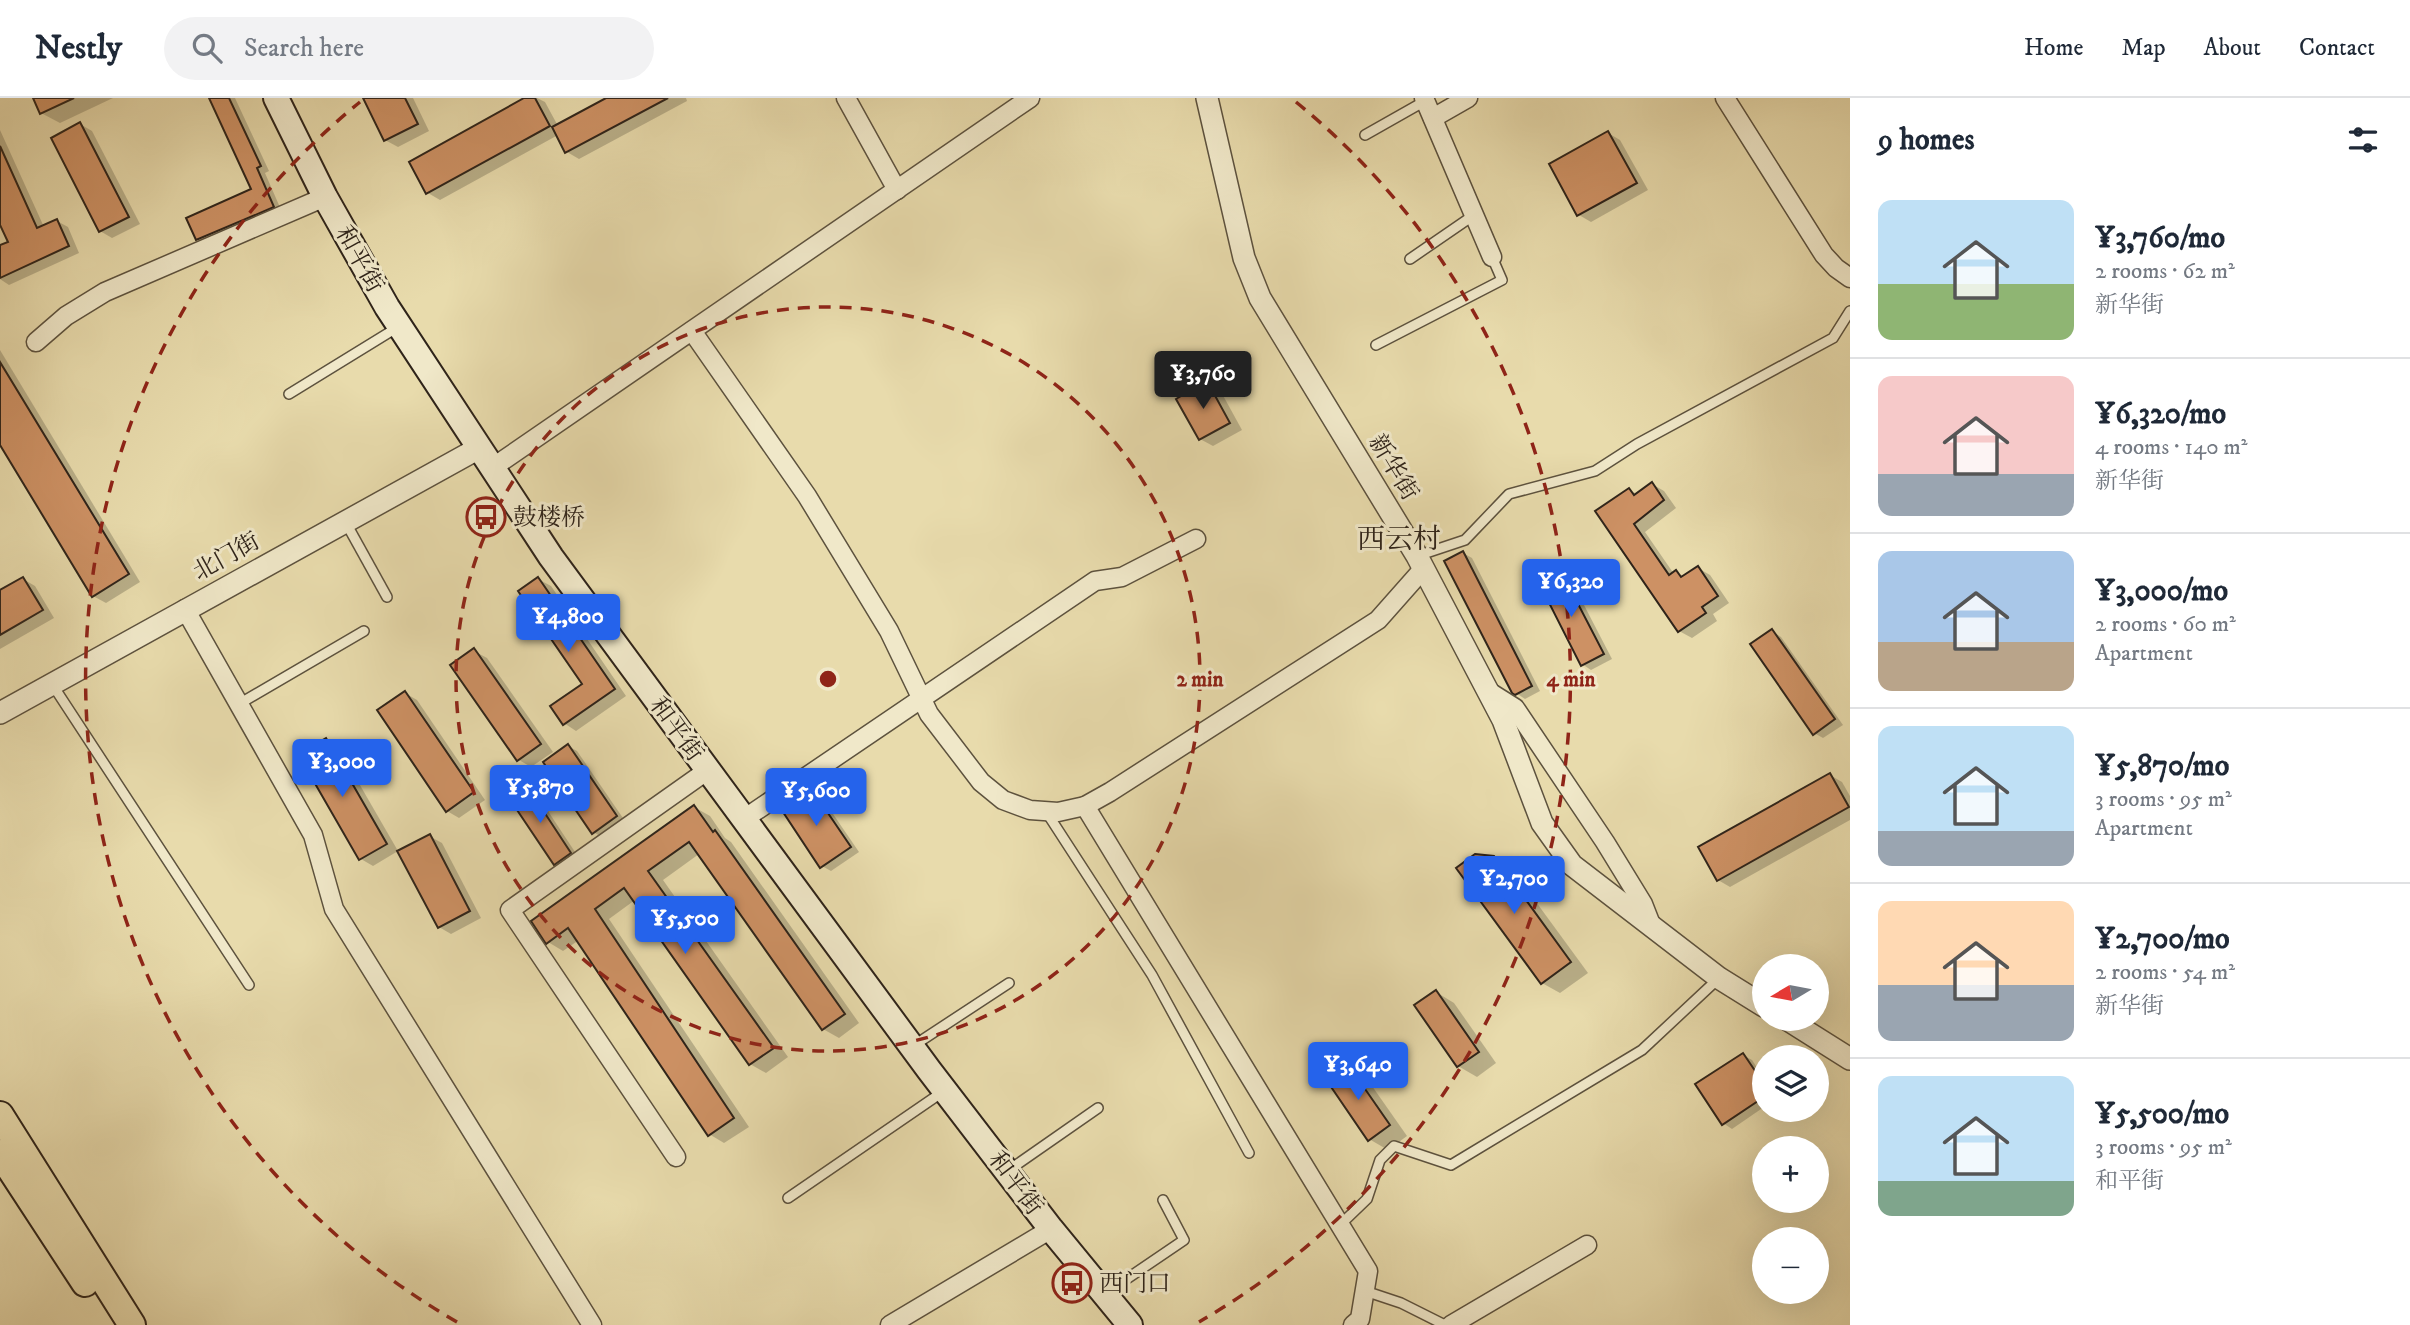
<!DOCTYPE html>
<meta charset="utf-8">
<style>
:root{--surface:#fff;--page:#f2f2f3;--text:#1f2937;--muted:#747a83;--line:#e0e1e3;--accent:#2563eb}
body{margin:0;font-family:"IM FELL DW Pica","Noto Serif SC",serif;background:var(--page);color:var(--text);height:100vh;display:flex;flex-direction:column;font-size:26px;white-space:nowrap}
*{box-sizing:border-box;margin:0}
p{font-size:23px;color:var(--muted)}
.icon{flex:none;width:38px;height:38px;fill:none;stroke:currentColor;stroke-width:2;stroke-linecap:round;stroke-linejoin:round}
.map{position:relative;flex:1;overflow:hidden}
.side{display:flex;flex-direction:column;background:var(--surface);width:560px}
.side>*{flex:none}
.needle{width:46px;rotate:260deg}
.tools{position:absolute;left:1752px;top:856px;display:grid;gap:14px}
.tools a{display:grid;place-items:center;width:77px;height:77px;border-radius:50%;background:var(--surface);box-shadow:0 7px 28px #0002;font-size:35px}
.price{position:absolute;translate:-50% -60px;padding:0 16px;border-radius:7px;background:var(--accent);color:#fff;font-size:23px;line-height:46px;filter:drop-shadow(0 2px 4px #0008)}
.price::after{content:'';position:absolute;left:50%;top:42px;width:21px;height:16px;margin-left:-10px;background:inherit;clip-path:polygon(0 0,100% 0,50% 100%)}
.price.on{background:#222;color:#fff}
ul{padding:0;list-style:none}
li{display:flex;align-items:center;gap:21px;height:175px;padding:0 28px}
li+li{border-top:2px solid var(--line)}
li span{display:grid;place-items:center;flex:none;width:196px;height:140px;border-radius:14px;color:#555}
li>.icon{margin-inline-start:auto}
span .icon{width:84px;height:84px;fill:#fffc;stroke-width:1}
li b{font-size:30px}
h2{display:flex;justify-content:space-between;align-items:center;height:84px;padding:0 28px;font-size:30px}
header{display:flex;align-items:center;gap:42px;box-sizing:border-box;height:98px;padding:0 35px;background:var(--surface);border-bottom:2px solid var(--line)}
header strong{font-size:33px}
nav{display:flex;gap:38px;margin-inline-start:auto;font-size:24px}
.search{width:490px;height:63px;background:var(--page);display:flex;align-items:center;gap:18px;box-sizing:border-box;padding:0 24px;border-radius:38px;color:var(--muted);font-size:26px}
main{display:flex;flex:1;min-height:0}
.map>svg:first-child{display:block}
.shadow{fill:#0003}
.building{fill:#cd9164;stroke:#2f241a;stroke-width:2}
.lines{fill:none;stroke-linecap:round;stroke-linejoin:round}
.service-casing{stroke:#5d523e;stroke-width:12}
.minor-casing{stroke:#5d523e;stroke-width:21}
.tertiary-casing{stroke:#5d523e;stroke-width:24}
.secondary-casing{stroke:#2f241a;stroke-width:28}
.primary-casing{stroke:#2f241a;stroke-width:30}
.service{stroke:#f0e8c9;stroke-width:9}
.minor{stroke:#f0e8c9;stroke-width:18}
.tertiary{stroke:#f0e8c9;stroke-width:21}
.secondary{stroke:#f0e8c9;stroke-width:24}
.primary{stroke:#e8dbac;stroke-width:26}
.ring{fill:none;stroke:#8f2418;stroke-width:3.5;stroke-dasharray:12 9}
.labels{text-anchor:middle;stroke-width:6;stroke-linejoin:round;paint-order:stroke}
.street-label{font-size:24px;fill:#2f241a;stroke:#f0e8c9}
.poi-label{font-size:24px;fill:#2f241a;stroke:#f0e8c9;text-anchor:start}
.quarter-label{font-size:28px;fill:#2f241a;stroke:#f0e8c9}
.centre{fill:#8f2418;stroke:#f0e8c9;stroke-width:3.5}
.ring-label{font-size:21px;text-anchor:middle;font-weight:bold;fill:#8f2418;stroke:#f0e8c9;stroke-width:6;stroke-linejoin:round;paint-order:stroke}
</style>
<header>
<strong>Nestly</strong>
<div class="search"><svg class="icon" aria-label="search" viewBox="0 0 24 24"><circle cx="10" cy="10" r="6"/><path d="M15 15l6 6"/></svg>Search here</div>
<nav><a>Home</a><a>Map</a><a>About</a><a>Contact</a></nav>
</header>
<main>
<div class="map">
<svg width="1850" height="1227" viewBox="0 0 1850 1227">
<rect width="100%" height="100%" fill="#e8dbac"/>
<filter id="stains"><feTurbulence type="fractalNoise" baseFrequency=".00286" numOctaves="4"/><feColorMatrix values="0 0 0 0 .2 0 0 0 0 .09 0 0 0 0 .02 0 0 0 .5 -.17"/></filter>
<radialGradient id="worn" r=".72"><stop offset=".6" stop-color="#630" stop-opacity="0"/><stop offset="1" stop-color="#630" stop-opacity=".3"/></radialGradient>
<g class="shadow">
<path d="M35 0H113L60 25 41 15Z"/>
<path d="M211 0H235L269 73 265 75 282 114 206 146 197 141 254 92Z"/>
<path d="M365 0H413L429 33 398 49 385 42Z"/>
<path d="M528 0H537L545 4 558 28 609 0H686L687 3 579 61 567 54 558 37 440 102 428 95Z"/>
<path d="M80 26 92 33 140 126 112 140 100 133Z"/>
<path d="M0 32 44 129 57 123 68 129 79 155 9 187 0 181V149L10 144 0 123Z"/>
<path d="M1608 35 1620 42 1648 92 1591 124 1579 117Z"/>
<path d="M0 252 140 484 106 505 93 498 0 344Z"/>
<path d="M1207 285 1220 292 1242 332 1213 348 1200 341Z"/>
<path d="M1652 386 1664 393 1676 410 1645 434 1674 476 1676 474 1685 479 1698 470 1710 477 1729 505 1713 516 1717 523 1692 540 1679 533 1598 413 1629 392 1637 396Z"/>
<path d="M1463 455 1472 460 1540 593 1525 601 1513 593Z"/>
<path d="M1561 475 1570 480 1612 561 1591 572 1582 566Z"/>
<path d="M23 481 35 488 54 520 0 551V494Z"/>
<path d="M538 481 551 488 626 598 576 633 564 625 584 587Z"/>
<path d="M1772 533 1781 539 1843 627 1823 640 1814 635Z"/>
<path d="M474 553 487 560 553 654 531 669 519 662 453 568Z"/>
<path d="M405 595 417 602 485 702 459 720 447 713Z"/>
<path d="M326 642 338 649 398 753 373 768 361 761Z"/>
<path d="M568 648 577 653 625 723 602 739 593 734Z"/>
<path d="M1830 677 1842 684 1850 698V722L1730 789 1718 782Z"/>
<path d="M527 690 536 695 579 760 564 771 555 766Z"/>
<path d="M811 692 820 697 859 754 831 773 822 768Z"/>
<path d="M694 709 710 718 725 740 731 744 859 925 839 940 823 931 699 756 663 782 788 959 766 975 750 966 635 802 609 821 749 1029 724 1045 709 1036 579 842 563 853 548 844Z"/>
<path d="M429 738 442 745 481 820 451 836 439 829Z"/>
<path d="M1493 760 1512 771 1588 875 1560 895 1542 885Z"/>
<path d="M1436 894 1454 905 1496 965 1477 979 1458 968Z"/>
<path d="M1743 957 1752 962 1764 980V1009L1732 1031 1723 1025Z"/>
<path d="M1347 967 1365 978 1407 1038 1388 1052 1369 1041Z"/>
</g>
<g class="building">
<path d="M33 0H74L40 16Z"/>
<path d="M209 0H229L261 68 257 70 274 109 196 142 186 120 251 91Z"/>
<path d="M363 0H405L418 26 384 43Z"/>
<path d="M524 0H535L550 28 426 96 409 64Z"/>
<path d="M606 0H668L565 55 552 29Z"/>
<path d="M80 24 129 119 99 134 51 40Z"/>
<path d="M1608 33 1637 85 1577 118 1549 66Z"/>
<path d="M0 48 37 130 57 121 69 148 0 180V147L8 144 0 127Z"/>
<path d="M0 264 129 476 92 499 0 347Z"/>
<path d="M1207 283 1230 325 1199 342 1176 301Z"/>
<path d="M1652 384 1664 402 1634 426 1669 477 1676 472 1681 479 1698 468 1718 498 1702 509 1706 515 1678 534 1595 413 1629 390 1634 397Z"/>
<path d="M1463 453 1532 588 1515 597 1512 595 1444 463Z"/>
<path d="M1561 473 1604 556 1581 568 1539 485Z"/>
<path d="M23 479 43 512 0 537V492Z"/>
<path d="M538 479 615 591 563 627 550 608 582 586 518 493Z"/>
<path d="M1772 531 1835 621 1813 637 1750 546Z"/>
<path d="M474 550 541 646 517 663 450 567Z"/>
<path d="M405 593 474 694 446 714 377 612Z"/>
<path d="M326 640 387 746 359 762 298 656Z"/>
<path d="M568 646 617 718 592 736 543 664Z"/>
<path d="M1830 675 1849 709 1717 783 1698 749Z"/>
<path d="M527 688 571 755 554 767 509 700Z"/>
<path d="M811 690 851 749 820 770 781 711Z"/>
<path d="M694 707 713 734 715 732 845 916 822 932 689 744 648 773 774 950 749 967 624 790 595 811 734 1020 708 1038 568 830 546 846 531 823Z"/>
<path d="M430 736 470 813 438 830 397 753Z"/>
<path d="M1475 756 1494 758 1571 864 1541 886 1456 770Z"/>
<path d="M1436 892 1479 954 1457 969 1414 907Z"/>
<path d="M1743 955 1764 986V999L1722 1027 1695 986Z"/>
<path d="M1347 965 1390 1027 1368 1043 1325 980Z"/>
</g>
<g class="lines">
<g class="service-casing">
<g id="service">
<path d="M1365 37 1425 3"/>
<path d="M1410 161 1474 117"/>
<path d="M1376 247 1502 182 1492 159"/>
<path d="M289 296 398 229"/>
<path d="M346 425 387 499"/>
<path d="M1417 458 1465 442 1509 396 1595 373 1637 346 1833 240 1850 213"/>
<path d="M52 586 249 887"/>
<path d="M239 606 364 533"/>
<path d="M1047 715 1152 877 1249 1055"/>
<path d="M913 948 1009 885"/>
<path d="M1009 1072 1098 1010"/>
<path d="M788 1100 944 993"/>
<path d="M1340 1127 1367 1101 1380 1062 1394 1048 1451 1067 1642 952 1719 880"/>
<path d="M1365 1193 1401 1205 1445 1227"/>
<path d="M1106 1195 1184 1142 1163 1102"/>
</g>
</g>
<g class="minor-casing">
<g id="minor">
<path d="M846 0 897 92"/>
<path d="M1424 0 1492 159"/>
<path d="M1725 0 1824 157 1836 170 1850 180"/>
<path d="M1433 20 1468 0"/>
<path d="M692 233 807 398 889 533 929 616 981 684 1003 702 1030 712 1058 714 1085 708 1110 694 1378 522 1424 470"/>
<path d="M36 244 66 218 105 194 325 99"/>
<path d="M492 370 1030 0"/>
<path d="M185 511 313 737 334 811 592 1227"/>
<path d="M1488 593 1515 610 1605 744 1643 806 1652 829"/>
<path d="M1085 708 1368 1173 1360 1221 1353 1227"/>
<path d="M744 721 1095 483 1122 479 1196 441"/>
<path d="M676 1059 510 812 708 672"/>
<path d="M890 1227 1051 1131"/>
<path d="M1451 1227 1587 1147"/>
</g>
</g>
<g class="tertiary-casing">
<g id="tertiary">
<path d="M1207 0 1244 160 1260 200 1417 458 1503 622 1542 725 1572 767 1719 880 1764 908"/>
<path d="M0 615 479 350"/>
<path d="M1785 920 1850 961"/>
</g>
</g>
<g class="secondary-casing">
<path id="secondary" d="M276 0 325 99 387 209 551 459 929 972 1051 1131 1130 1227"/>
</g>
<g class="primary-casing">
<g id="primary">
<path d="M0 1017 132 1227"/>
<path d="M0 1055 85 1185"/>
</g>
</g>
<use href="#service" class="service"/>
<use href="#minor" class="minor"/>
<use href="#tertiary" class="tertiary"/>
<use href="#secondary" class="secondary"/>
<use href="#primary" class="primary"/>
</g>
<g class="ring">
<circle cx="828" cy="581" r="372"/>
<path d="M457 1224A743 743 0 0 1 360 4M1296 4A743 743 0 0 1 1199 1224"/>
</g>
<defs>
<g id="bus-ring" transform="scale(2.0125)"><circle r="9.5" fill="#f0e8c9" stroke="#8f2418" stroke-width="1.5"/><path d="M-5-6H5V4H4V6H2V4H-2V6H-4V4H-5ZM-3.5-4V0h7V-4ZM-3.5 1.2v1.5H-2V1.2ZM2 1.2v1.5H3.5V1.2Z" fill="#8f2418"/></g>
</defs>
<g fill-rule="evenodd">
<use href="#bus-ring" x="486" y="419"/>
<use href="#bus-ring" x="1072" y="1185"/>
</g>
<g class="labels">
<g class="street-label">
<text transform="translate(360 161) rotate(61)" y="8">和平街</text>
<text transform="translate(1394 369) rotate(59)" y="8">新华街</text>
<text transform="translate(226 458) rotate(-29)" y="8">北门街</text>
<text transform="translate(677 631) rotate(54)" y="8">和平街</text>
<text transform="translate(1016 1085) rotate(53)" y="8">和平街</text>
</g>
<g class="poi-label">
<text x="513" y="427">鼓楼桥</text>
<text x="1099" y="1193">西门口</text>
</g>
<g class="quarter-label">
<text x="1399" y="450">西云村</text>
</g>
</g>
<circle cx="828" cy="581" r="10" class="centre"/>
<g class="ring-label">
<text x="1200" y="588">2 min</text>
<text x="1571" y="588">4 min</text>
</g>
<rect width="100%" height="100%" filter="url(#stains)"/>
<rect width="100%" height="100%" fill="url(#worn)"/>
</svg>
<div class="tools">
<a><svg class="needle" viewBox="-14 -14 28 28"><path d="M0-13l5 13h-10z" fill="#e53935"/><path d="M0 13l5-13h-10z" fill="#747a83"/></svg></a>
<a><svg class="icon" aria-label="layers" viewBox="0 0 24 24"><path d="M12 4l9 5-9 5-9-5zM3 14l9 5 9-5"/></svg></a>
<a>+</a>
<a>−</a>
</div>
<b class="price on" style="left:1203px;top:313px">¥3,760</b>
<b class="price" style="left:1571px;top:521px">¥6,320</b>
<b class="price" style="left:568px;top:556px">¥4,800</b>
<b class="price" style="left:342px;top:701px">¥3,000</b>
<b class="price" style="left:540px;top:727px">¥5,870</b>
<b class="price" style="left:816px;top:730px">¥5,600</b>
<b class="price" style="left:1514px;top:818px">¥2,700</b>
<b class="price" style="left:685px;top:858px">¥5,500</b>
<b class="price" style="left:1358px;top:1004px">¥3,640</b>
</div>
<section class="side">
<h2>9 homes<svg class="icon" aria-label="filters" viewBox="0 0 24 24"><path d="M4 7h16M4 17h16"/><circle cx="9" cy="7" r="2"/><circle cx="15" cy="17" r="2"/></svg></h2>
<ul>
<li><span style="background:linear-gradient(#bfe0f5 60%,#8fb573 0)"><svg class="icon" aria-label="home" viewBox="0 0 24 24"><path d="M3 11l9-7 9 7M6 9v11h12V9"/></svg></span><div><b>¥3,760/mo</b><p>2 rooms · 62 m²</p><p>新华街</p></div></li>
<li><span style="background:linear-gradient(#f6c9c9 70%,#9aa5b1 0)"><svg class="icon" aria-label="home" viewBox="0 0 24 24"><path d="M3 11l9-7 9 7M6 9v11h12V9"/></svg></span><div><b>¥6,320/mo</b><p>4 rooms · 140 m²</p><p>新华街</p></div></li>
<li><span style="background:linear-gradient(#a9c7e8 65%,#b9a48a 0)"><svg class="icon" aria-label="home" viewBox="0 0 24 24"><path d="M3 11l9-7 9 7M6 9v11h12V9"/></svg></span><div><b>¥3,000/mo</b><p>2 rooms · 60 m²</p><p>Apartment</p></div></li>
<li><span style="background:linear-gradient(#bfe0f5 75%,#9aa5b1 0)"><svg class="icon" aria-label="home" viewBox="0 0 24 24"><path d="M3 11l9-7 9 7M6 9v11h12V9"/></svg></span><div><b>¥5,870/mo</b><p>3 rooms · 95 m²</p><p>Apartment</p></div></li>
<li><span style="background:linear-gradient(#ffd9b3 60%,#9aa5b1 0)"><svg class="icon" aria-label="home" viewBox="0 0 24 24"><path d="M3 11l9-7 9 7M6 9v11h12V9"/></svg></span><div><b>¥2,700/mo</b><p>2 rooms · 54 m²</p><p>新华街</p></div></li>
<li><span style="background:linear-gradient(#bfe0f5 75%,#7fa58c 0)"><svg class="icon" aria-label="home" viewBox="0 0 24 24"><path d="M3 11l9-7 9 7M6 9v11h12V9"/></svg></span><div><b>¥5,500/mo</b><p>3 rooms · 95 m²</p><p>和平街</p></div></li>
</ul>
</section>
</main>
